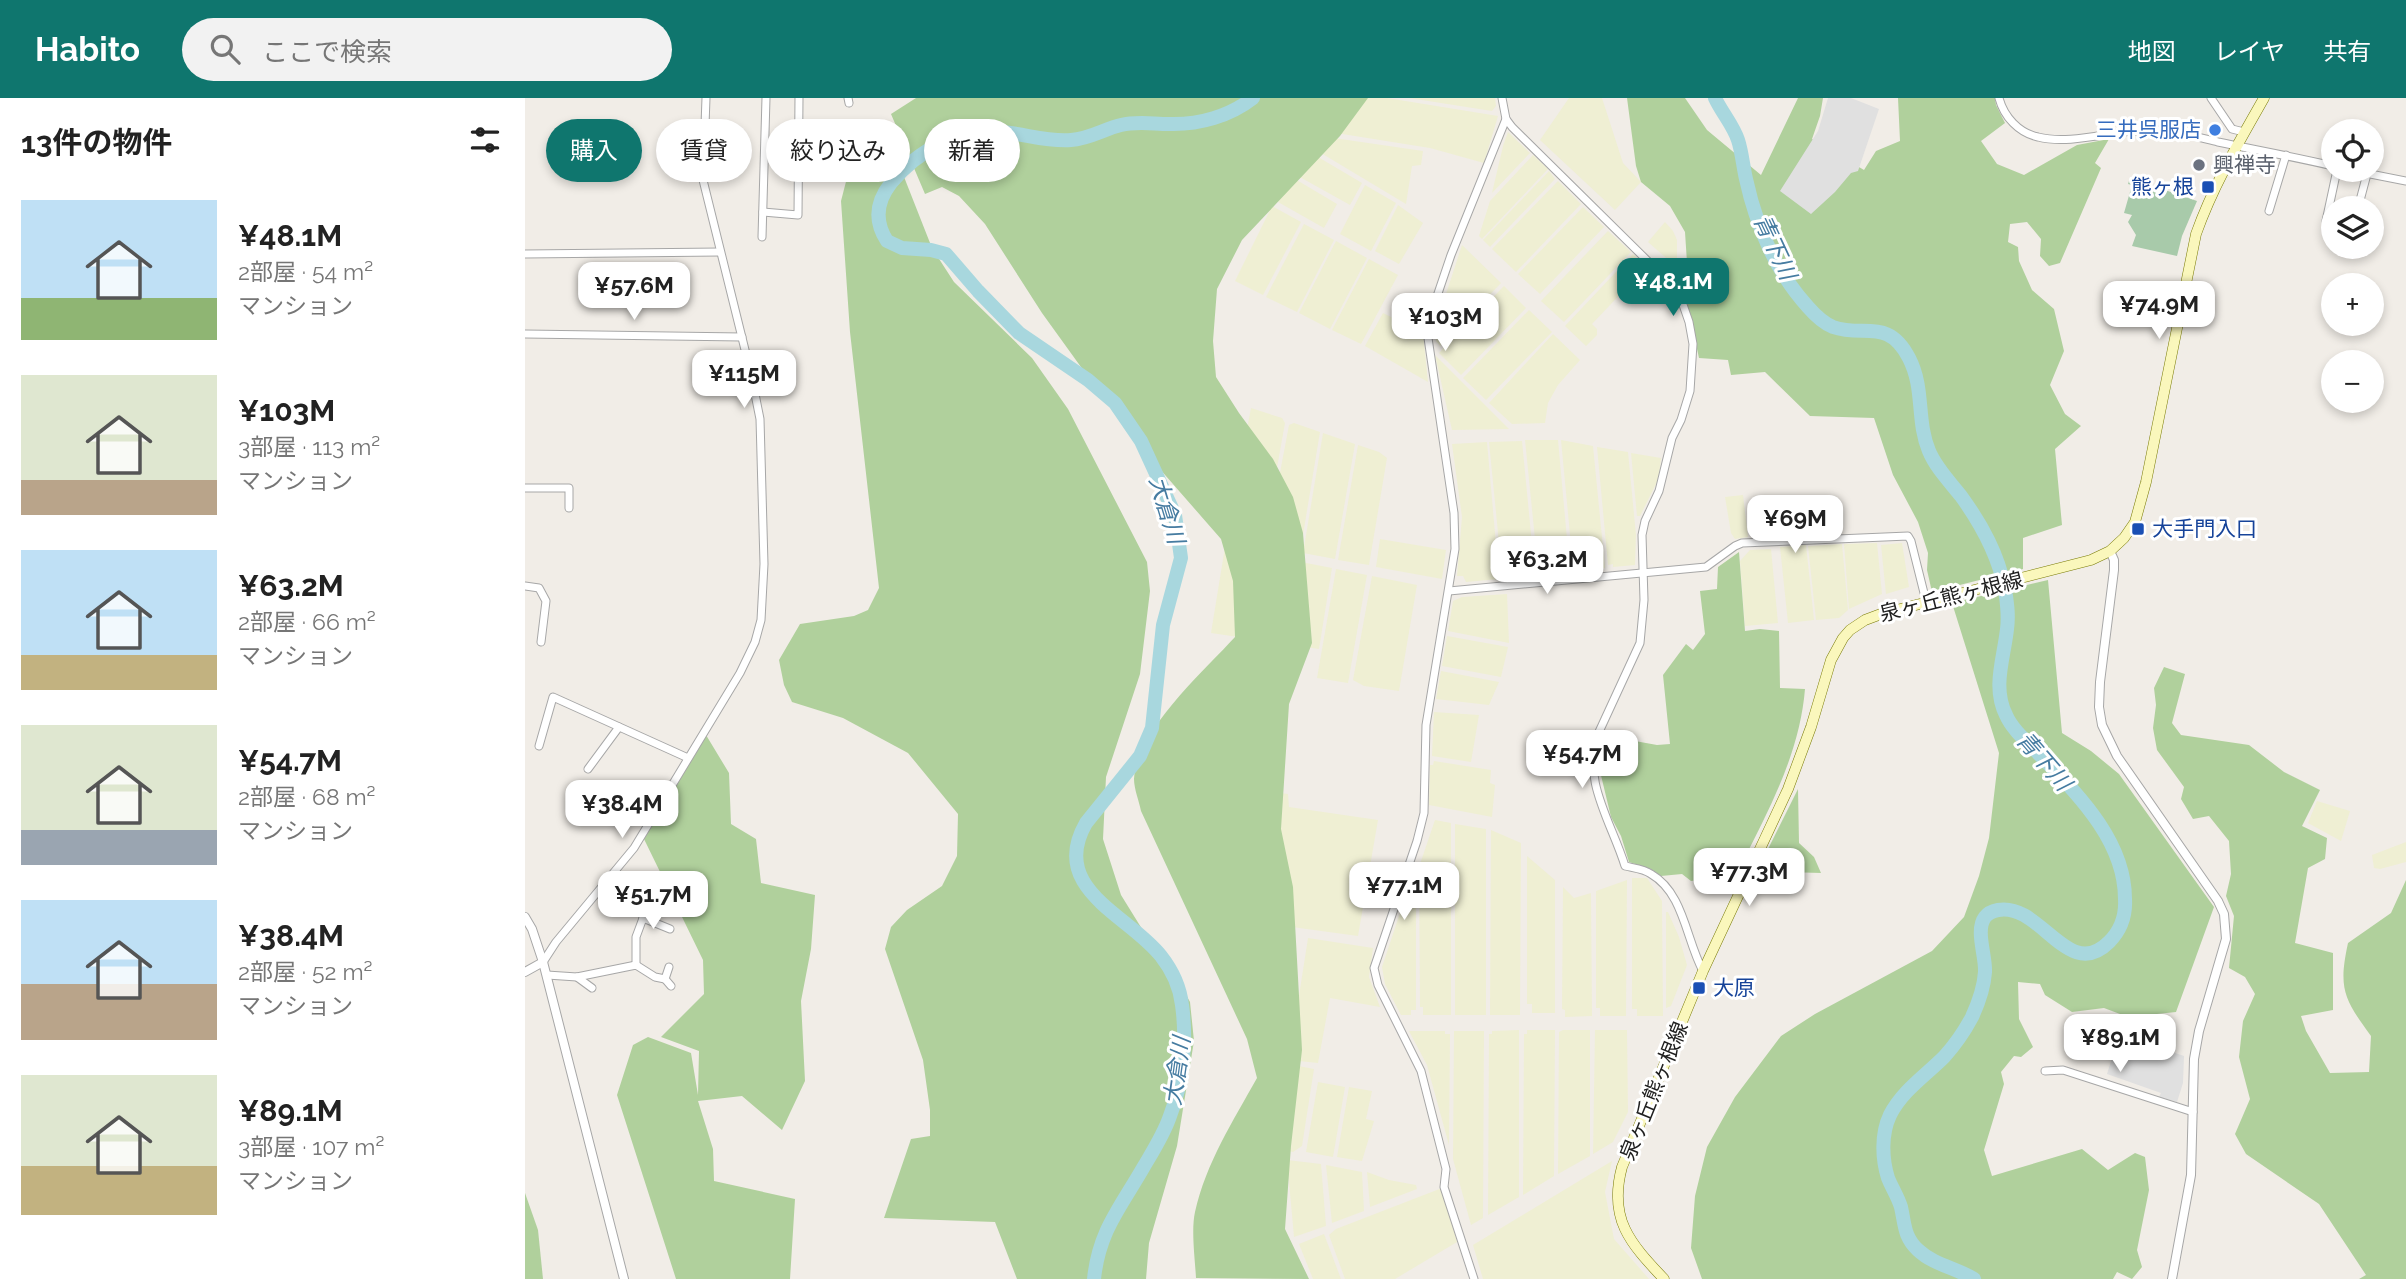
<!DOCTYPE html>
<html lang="ja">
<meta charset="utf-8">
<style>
:root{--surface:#fff;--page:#f2f2f2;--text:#222;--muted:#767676;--accent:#0f766e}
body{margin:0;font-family:Raleway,"Noto Sans JP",sans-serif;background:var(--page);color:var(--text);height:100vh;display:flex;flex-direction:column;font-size:26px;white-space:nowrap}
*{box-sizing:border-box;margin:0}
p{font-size:23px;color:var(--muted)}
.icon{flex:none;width:38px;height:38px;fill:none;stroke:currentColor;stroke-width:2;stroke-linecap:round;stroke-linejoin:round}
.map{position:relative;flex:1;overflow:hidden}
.drawer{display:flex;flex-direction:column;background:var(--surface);width:525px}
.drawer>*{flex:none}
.banner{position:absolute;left:21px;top:21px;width:665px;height:63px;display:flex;gap:14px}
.fabs{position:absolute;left:1796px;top:21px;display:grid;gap:14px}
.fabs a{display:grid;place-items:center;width:63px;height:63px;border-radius:50%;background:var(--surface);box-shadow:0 4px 10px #0003;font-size:35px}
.price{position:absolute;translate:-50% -60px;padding:0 16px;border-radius:14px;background:#fff;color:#222;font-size:23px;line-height:46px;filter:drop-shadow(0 2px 4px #0008)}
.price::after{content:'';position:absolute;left:50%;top:42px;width:21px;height:16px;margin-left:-10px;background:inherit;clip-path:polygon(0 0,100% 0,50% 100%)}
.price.on{background:var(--accent);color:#fff}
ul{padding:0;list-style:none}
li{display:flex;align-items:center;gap:21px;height:175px;padding:0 21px}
li span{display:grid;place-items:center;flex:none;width:196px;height:140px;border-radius:0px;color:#555}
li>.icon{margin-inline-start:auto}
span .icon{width:84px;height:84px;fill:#fffc;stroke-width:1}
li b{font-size:30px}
h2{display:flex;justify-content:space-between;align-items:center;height:84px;padding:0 21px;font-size:30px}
.chip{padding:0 24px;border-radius:32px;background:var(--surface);box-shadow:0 4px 10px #0003;font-size:24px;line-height:63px}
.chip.on{background:var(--accent);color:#fff}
header{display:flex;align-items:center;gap:42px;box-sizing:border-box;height:98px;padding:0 35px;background:var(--accent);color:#fff}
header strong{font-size:33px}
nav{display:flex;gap:38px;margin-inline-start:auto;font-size:24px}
.search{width:490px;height:63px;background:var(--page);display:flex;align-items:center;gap:18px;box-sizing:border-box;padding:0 24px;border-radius:38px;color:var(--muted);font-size:26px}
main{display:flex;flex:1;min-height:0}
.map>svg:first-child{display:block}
.farmland{fill:#efefd3}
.forest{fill:#b0d09c}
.cemetery{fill:#a8caaa}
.parking{fill:#e0e0e0}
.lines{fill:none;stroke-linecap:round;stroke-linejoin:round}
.river{stroke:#a8d7de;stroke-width:14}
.minor-casing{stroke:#a7a7a7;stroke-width:9}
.tertiary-casing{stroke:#a7a7a7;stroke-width:10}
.secondary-casing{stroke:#787a05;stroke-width:11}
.minor{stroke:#fff;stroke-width:7}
.tertiary{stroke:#fff;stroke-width:8}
.secondary{stroke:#faf7bc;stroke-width:10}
.shop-dot{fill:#3f7fe0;stroke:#fff;stroke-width:2.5}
.worship-dot{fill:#6b7280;stroke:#fff;stroke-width:2.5}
.transit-dot{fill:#1a4fb4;stroke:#fff;stroke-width:2.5}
.labels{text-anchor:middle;stroke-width:6;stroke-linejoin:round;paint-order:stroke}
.shop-label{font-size:21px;fill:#366cbe;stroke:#fff;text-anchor:end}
.worship-label{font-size:21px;fill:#5b616d;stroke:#fff;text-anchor:start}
.transit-label{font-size:21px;fill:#164399;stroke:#fff;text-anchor:start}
.street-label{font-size:21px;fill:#202020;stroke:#fff}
.water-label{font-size:23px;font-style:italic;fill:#467ca1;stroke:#fff}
</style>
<header>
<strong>Habito</strong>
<div class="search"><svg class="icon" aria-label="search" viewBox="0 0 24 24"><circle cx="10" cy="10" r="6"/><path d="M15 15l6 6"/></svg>ここで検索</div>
<nav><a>地図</a><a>レイヤ</a><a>共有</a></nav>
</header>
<main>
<section class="drawer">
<h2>13件の物件<svg class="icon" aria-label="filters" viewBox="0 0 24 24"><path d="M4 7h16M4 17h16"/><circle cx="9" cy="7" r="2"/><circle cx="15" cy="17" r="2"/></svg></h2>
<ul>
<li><span style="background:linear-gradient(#bfe0f5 70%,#8fb573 0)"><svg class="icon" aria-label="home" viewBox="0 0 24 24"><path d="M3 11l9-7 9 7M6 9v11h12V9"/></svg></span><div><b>¥48.1M</b><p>2部屋 · 54 m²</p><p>マンション</p></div></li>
<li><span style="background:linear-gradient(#dfe7d0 75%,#b9a48a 0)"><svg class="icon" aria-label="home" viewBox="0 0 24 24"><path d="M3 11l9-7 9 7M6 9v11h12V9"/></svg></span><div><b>¥103M</b><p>3部屋 · 113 m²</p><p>マンション</p></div></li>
<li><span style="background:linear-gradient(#bfe0f5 75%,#c2b280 0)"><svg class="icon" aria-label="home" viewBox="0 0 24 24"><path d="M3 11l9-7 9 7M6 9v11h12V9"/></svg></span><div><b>¥63.2M</b><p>2部屋 · 66 m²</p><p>マンション</p></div></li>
<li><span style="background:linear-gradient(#dfe7d0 75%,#9aa5b1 0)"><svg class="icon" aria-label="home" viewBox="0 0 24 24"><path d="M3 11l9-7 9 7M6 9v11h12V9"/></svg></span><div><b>¥54.7M</b><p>2部屋 · 68 m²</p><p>マンション</p></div></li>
<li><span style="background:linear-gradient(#bfe0f5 60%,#b9a48a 0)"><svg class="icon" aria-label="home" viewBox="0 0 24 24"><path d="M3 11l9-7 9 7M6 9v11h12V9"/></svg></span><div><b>¥38.4M</b><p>2部屋 · 52 m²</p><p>マンション</p></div></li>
<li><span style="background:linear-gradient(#dfe7d0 65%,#c2b280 0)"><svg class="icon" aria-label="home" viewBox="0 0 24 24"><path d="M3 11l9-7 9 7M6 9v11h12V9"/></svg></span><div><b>¥89.1M</b><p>3部屋 · 107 m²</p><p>マンション</p></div></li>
</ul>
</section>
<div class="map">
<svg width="1881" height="1181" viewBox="0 0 1881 1181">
<rect width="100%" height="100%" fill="#f1ede7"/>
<g class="farmland">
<path d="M829 0H862L973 18 959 65 905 50 805 34Z"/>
<path d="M884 0H970L971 8 967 13Z"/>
<path d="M1044 0H1077L1098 65 1116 84 1090 112 1015 42Z"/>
<path d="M983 34 1005 55 967 95 978 48Z"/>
<path d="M802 39 898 53 896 67 887 68 881 106 791 52Z"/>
<path d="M788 56 837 85 825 107 773 78Z"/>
<path d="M1008 57 1023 71 957 141 954 138 965 103Z"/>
<path d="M1024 73 1030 81 965 149 958 142Z"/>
<path d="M770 81 812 106 799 130 753 104Z"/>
<path d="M1033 83 1056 106 991 174 967 151Z"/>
<path d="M840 87 871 105 846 153 815 136Z"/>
<path d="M873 107 898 125 874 166 850 153Z"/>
<path d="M747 108 776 124 738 197 710 183Z"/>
<path d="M1058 109 1079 129 1015 196 993 176Z"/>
<path d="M1140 124 1148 133 1152 142V160L1147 165 1123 144Z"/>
<path d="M779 126 809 142 772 214 741 199Z"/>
<path d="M1083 133 1106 154 1039 224 1016 203Z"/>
<path d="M811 143 842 160 805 231 774 215Z"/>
<path d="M937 147 976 185 915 248 911 243 909 233Z"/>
<path d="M1108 156 1121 169 1067 226 1072 231V237L1061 248 1040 228Z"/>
<path d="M844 161 873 177 836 246 807 232Z"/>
<path d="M979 188 1001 210 936 277 914 255Z"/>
<path d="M1004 212 1027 234 961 302 938 280Z"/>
<path d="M858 215 898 235 903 284 840 248Z"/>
<path d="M1028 236 1055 262 1033 287 1023 305 1020 325 987 326 964 305Z"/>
<path d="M910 257 984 331 927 332Z"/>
<path d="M726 310 757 320 760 325 738 448 701 441Z"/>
<path d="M769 325 795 334 775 455 741 449 764 327Z"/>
<path d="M798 335 830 346 810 461 778 455Z"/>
<path d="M1000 342H1033L1045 474 1019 476 1018 471H1013Z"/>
<path d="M1036 342 1068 348 1080 470 1052 473V468H1048Z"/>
<path d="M997 343 1010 477 982 480V474L977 475 964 344Z"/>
<path d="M962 344 974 481 941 484 938 478H932L937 419 927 346Z"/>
<path d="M833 347 854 354 862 360 844 467 813 462Z"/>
<path d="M1072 349 1103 354 1111 437 1110 467 1088 469V466L1083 467Z"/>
<path d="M1106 355 1136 360 1134 380 1115 418H1112Z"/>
<path d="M1218 397 1223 439 1210 441 1206 435 1200 399Z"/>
<path d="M855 441 921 452 917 481 851 469Z"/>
<path d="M1352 445 1357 496 1324 511 1319 446Z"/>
<path d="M1377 445 1384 489 1361 496 1356 447Z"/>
<path d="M1317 446 1323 512 1314 520 1291 522 1283 448Z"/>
<path d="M1281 447 1289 522 1263 525 1255 449Z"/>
<path d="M700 449 735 456 720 540 686 535Z"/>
<path d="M1246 451 1253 525 1220 528 1215 463 1225 452Z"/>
<path d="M776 464 807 470 794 551 767 547Z"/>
<path d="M811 471 842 477 823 585 792 580Z"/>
<path d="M847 478 892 487 874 593 839 588 828 582Z"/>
<path d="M982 496 984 545 923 533 928 503 937 499Z"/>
<path d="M922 538 983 549 976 579 917 568Z"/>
<path d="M916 573 974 584 964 607 911 601Z"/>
<path d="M909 614 954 617 946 664 907 658Z"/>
<path d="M909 663 966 672 965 685 970 687 967 719 904 707 905 667H908Z"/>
<path d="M690 687 763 696 764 709 853 722 833 838 730 824Z"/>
<path d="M1792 703 1825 713 1816 743 1783 725Z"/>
<path d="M910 722 926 725V917H898V909H895L894 769Z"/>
<path d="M930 726 961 731V917H930Z"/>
<path d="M966 732 996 745 995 917H965Z"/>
<path d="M1881 744V764L1855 771 1849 770 1847 757Z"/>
<path d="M1002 758 1030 782V915H1007V906H1002Z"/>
<path d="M1107 780H1122L1137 803 1138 918H1112V911H1107Z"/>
<path d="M1102 782 1101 918H1075V910H1071V793Z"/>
<path d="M885 785 891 786V912H886V917H876L860 886 857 869Z"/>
<path d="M1038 789 1049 800 1066 795 1067 918 1040 919V912L1037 911Z"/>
<path d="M1141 814H1143L1154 839 1162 867 1146 908 1141 910Z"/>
<path d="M783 840 848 850 844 879 855 909 805 900 793 965 764 962Z"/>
<path d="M994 932V1099L963 1117 964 936H967V933Z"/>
<path d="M1002 932H1030L1029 1078 998 1097 999 936H1002Z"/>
<path d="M1038 932H1065V1058L1033 1076 1034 934Z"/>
<path d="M1070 932H1102L1103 1014 1088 1044 1068 1056Z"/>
<path d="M884 933H920V936H925L924 1047 902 967Z"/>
<path d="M929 933H959L958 1120 946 1127 928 1061Z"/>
<path d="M763 966 789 971 777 1048 768 1054 741 1048Z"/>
<path d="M793 984 820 989 808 1059 781 1054Z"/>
<path d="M824 989 847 993 841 1021 849 1023 837 1063 812 1059Z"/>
<path d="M762 1062 796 1066 801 1128 769 1139Z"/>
<path d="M1087 1063 1080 1094 1089 1141 1124 1181H958L948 1147Z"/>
<path d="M801 1067 837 1074 839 1113 807 1125Z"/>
<path d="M842 1074 864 1082 891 1087 892 1091 845 1109Z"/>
<path d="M917 1090 932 1144 870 1181H820L804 1137 811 1131Z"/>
<path d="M799 1136 816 1181H788L774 1146Z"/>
</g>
<g class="forest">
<path d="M391 0H843L815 38 717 142 692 191 688 243 691 279 714 315 748 361 768 399 778 435 787 545 764 606 756 731 768 789 777 952 766 1048 760 1131 784 1181 671 1180C670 1161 666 1132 670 1114 681 1065 708 1023 732 980L722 941 616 713C614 703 609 691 609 681 612 632 678 574 710 539L708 483 696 441 620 354 561 276 517 215 460 126 434 98 417 89 400 96 366 16Z"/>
<path d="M1102 0H1160L1182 32 1236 77 1273 0H1298L1295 18 1287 41 1339 72 1351 53 1375 43 1373 0H1470L1471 7 1480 25 1456 43 1472 66 1499 77 1552 47 1584 41 1570 65 1576 70 1535 165 1524 168 1515 158 1516 141 1502 124 1485 126 1483 144 1493 149 1494 163 1507 192 1529 211 1539 253 1525 287 1540 316 1556 328 1530 351 1537 427 1498 440V471L1407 494 1402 472 1403 455 1393 424 1368 377 1349 320 1285 318 1240 274 1206 277 1203 262 1174 260 1160 196 1163 180 1160 134 1145 108 1116 84 1111 68Z"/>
<path d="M357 23 407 150 429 184 507 260 543 311 622 464 625 493 615 576 581 679 578 741 596 797 622 839 646 869 665 904 669 943 652 1048 624 1145 621 1181H492L470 1124 359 1120 386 1041 405 1038V1012L398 962 360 851 366 829 382 812 417 788 432 758 433 716 383 655 318 620 267 604 259 587 254 562 275 526 329 518 343 512 354 490 325 234 316 103 324 72Z"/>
<path d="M1214 454 1220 533 1235 531 1254 533 1255 590 1280 591C1275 653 1246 708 1218 763L1184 769 1175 782 1166 783 1157 776 1136 778 1126 771 1104 764 1096 738 1086 719 1074 669 1077 637 1132 647 1145 646 1138 577 1161 546 1168 552 1180 536 1175 493 1192 491 1193 469Z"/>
<path d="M1523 482 1537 635 1566 653 1594 676 1689 809 1651 914 1603 919 1579 910 1547 914 1520 897 1515 886 1493 884 1494 921 1508 949 1496 959 1489 958 1476 974 1479 986 1459 1052 1467 1078 1557 1051 1583 1072 1610 1055 1620 1059 1624 1092 1612 1152 1617 1169 1607 1181 1592 1174 1588 1181H1177L1166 1150 1170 1098 1182 1049 1210 999 1256 938 1290 916 1407 853 1439 819 1454 778 1464 740 1474 655 1427 505Z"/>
<path d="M1639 569 1660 576 1647 625 1656 637 1724 647 1759 674 1795 692 1777 728 1802 740 1800 761 1783 770 1770 845 1808 855V912L1776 918 1781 933 1805 975 1844 974 1846 938C1819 901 1813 891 1823 845L1866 815 1881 782V1181H1834L1841 1177 1794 1106 1721 1056 1710 1036 1725 1001 1714 959 1718 923 1730 896 1720 879 1704 870 1709 818 1701 798 1706 776 1704 743 1684 718 1668 721 1656 701 1659 689 1632 652 1628 630 1631 607 1629 590Z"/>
<path d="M181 637 204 675 206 726 231 741 236 785 290 797 286 851 276 903 280 983 257 1032 217 998 173 1003 188 1051 189 1083 270 1101 265 1181H151L92 997 108 947 123 939 166 955 173 997 174 953 136 939 179 896 178 862 119 741Z"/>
<path d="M1273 691 1274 745 1289 759 1296 775 1232 773Z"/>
<path d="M0 1095 13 1132 18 1181H0Z"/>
</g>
<path class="cemetery" d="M1605 80 1672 103 1657 138 1652 158 1607 148 1611 137 1603 124 1607 117 1599 115 1607 87 1603 86Z"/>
<g class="parking">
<path d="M1303 0H1326L1354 11 1333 73 1326 75 1310 94 1286 116 1255 93 1293 33Z"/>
<path d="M1599 921 1635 933 1630 948 1659 958 1658 985 1652 1004 1634 999 1636 995 1582 976Z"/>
</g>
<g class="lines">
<g class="river">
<path d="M1190 0C1197 15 1208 27 1213 42 1217 54 1218 68 1221 81 1231 127 1251 174 1283 209 1290 217 1298 225 1308 229 1339 240 1363 219 1384 260 1400 291 1391 322 1404 353 1411 370 1425 384 1436 398 1457 427 1473 456 1480 491 1482 505 1484 517 1482 531 1479 560 1467 589 1481 617 1487 631 1501 643 1512 654 1550 694 1600 741 1600 801 1601 818 1596 832 1584 844 1543 885 1516 804 1473 812 1468 813 1463 815 1460 819 1450 832 1461 858 1460 874 1459 889 1453 906 1447 919 1439 934 1430 947 1419 959 1401 977 1377 993 1365 1017 1356 1036 1357 1061 1363 1080 1367 1090 1373 1099 1376 1109 1380 1127 1379 1139 1393 1152 1409 1167 1431 1170 1449 1181"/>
<path d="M569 1181C574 1133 595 1110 618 1070 628 1053 639 1036 645 1018 658 985 662 942 657 907 655 889 647 872 636 858 604 817 523 791 561 725L615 658 627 630 638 527 656 460 650 417 616 343 590 305 563 282 494 235 453 193 421 156 406 152 377 150 362 143C349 123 351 104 366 85 392 53 434 29 477 34 501 36 522 44 546 42 564 41 579 31 596 27 612 23 628 26 644 26 674 27 705 18 728 0"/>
</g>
<g class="minor-casing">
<g id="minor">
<path d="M323 0 324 5"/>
<path d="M977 0 981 21 987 29 1146 186 1156 201 1164 224 1168 246 1165 293 1156 322 1147 340 1134 393 1120 423 1117 437 1119 502 1115 545 1073 636C1056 682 1087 725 1100 768 1108 770 1119 771 1126 776 1159 795 1161 842 1178 873"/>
<path d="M1474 0C1479 19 1494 35 1513 39 1549 48 1593 30 1630 32 1651 33 1672 39 1693 44 1731 52 1770 59 1808 68"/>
<path d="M1686 0 1707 31 1719 34"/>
<path d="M1825 72 1881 83"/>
<path d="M1833 110 1842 76"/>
<path d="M1744 113 1761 57"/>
<path d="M238 114 273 117 274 0"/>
<path d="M1801 123 1812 72"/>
<path d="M237 139 241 0"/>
<path d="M0 156 195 154"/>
<path d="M0 236 217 239"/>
<path d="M0 390H44V410"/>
<path d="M0 488 14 490 21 503 16 544"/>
<path d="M924 493 1181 469 1210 448 1217 445 1383 438 1386 443 1401 503"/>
<path d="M14 648 28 599 163 660"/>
<path d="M63 671 94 629"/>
<path d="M118 820 145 831"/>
<path d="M18 864 31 844 109 750 215 575 230 544 236 522 239 466 235 321 226 276 178 82 181 0"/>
<path d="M111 867V839L127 796"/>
<path d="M144 869 140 881 146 888"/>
<path d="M22 877 52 879 111 867 130 879 140 881"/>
<path d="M52 879 67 890"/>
<path d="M1520 973 1538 972 1668 1014"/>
<path d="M949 1181 919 1089 921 1071 896 973 853 887 849 870 892 743 899 715 901 627 930 451 929 415 903 240 906 216 926 157 981 21"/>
</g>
</g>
<g class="tertiary-casing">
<g id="tertiary">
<path d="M1585 453 1589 462V472L1575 584 1574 609 1577 627 1592 658 1693 803 1699 816 1701 841 1674 933 1669 961 1666 1077 1647 1181"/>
<path d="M0 819 7 831 18 864 99 1181"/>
<path d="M0 874 18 864"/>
</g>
</g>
<g class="secondary-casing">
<path id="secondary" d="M1139 1181C1105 1145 1083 1121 1097 1069L1178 873 1263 691 1286 629 1306 562 1318 540 1325 532 1340 522 1356 516 1566 462 1585 453 1599 440 1610 424 1621 384 1671 136C1688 88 1714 44 1739 0"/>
</g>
<use href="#minor" class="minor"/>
<use href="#tertiary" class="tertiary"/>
<use href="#secondary" class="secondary"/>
</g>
<circle class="shop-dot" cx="1690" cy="32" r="7"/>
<circle class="worship-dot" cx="1674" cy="67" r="7"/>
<g class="transit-dot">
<rect x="1676" y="82" width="14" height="14" rx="3.5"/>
<rect x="1606" y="424" width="14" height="14" rx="3.5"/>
<rect x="1167" y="883" width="14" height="14" rx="3.5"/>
</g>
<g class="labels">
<g class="shop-label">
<text x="1676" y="39">三井呉服店</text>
</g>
<g class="worship-label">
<text x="1688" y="74">興禅寺</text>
</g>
<g class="transit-label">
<text x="1669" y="96" text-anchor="end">熊ヶ根</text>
<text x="1627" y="438">大手門入口</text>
<text x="1188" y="897">大原</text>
</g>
<g class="street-label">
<text transform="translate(1426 499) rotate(-14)" y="7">泉ヶ丘熊ヶ根線</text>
<text transform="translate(1129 993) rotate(-68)" y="7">泉ヶ丘熊ヶ根線</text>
</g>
<g class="water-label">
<text transform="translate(1250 149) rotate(65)" y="8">青下川</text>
<text transform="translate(642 412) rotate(73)" y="8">大倉川</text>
<text transform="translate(1519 663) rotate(49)" y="8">青下川</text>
<text transform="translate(652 973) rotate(-82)" y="8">大倉川</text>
</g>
</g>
</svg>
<div class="fabs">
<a><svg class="icon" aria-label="locate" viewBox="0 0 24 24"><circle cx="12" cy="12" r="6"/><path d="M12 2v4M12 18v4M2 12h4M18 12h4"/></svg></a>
<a><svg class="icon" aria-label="layers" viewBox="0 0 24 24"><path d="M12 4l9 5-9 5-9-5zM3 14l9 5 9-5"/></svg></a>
<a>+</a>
<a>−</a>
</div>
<b class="price on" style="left:1148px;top:220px">¥48.1M</b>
<b class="price" style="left:109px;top:224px">¥57.6M</b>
<b class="price" style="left:1634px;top:243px">¥74.9M</b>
<b class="price" style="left:920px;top:255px">¥103M</b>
<b class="price" style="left:219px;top:312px">¥115M</b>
<b class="price" style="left:1270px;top:457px">¥69M</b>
<b class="price" style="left:1022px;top:498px">¥63.2M</b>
<b class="price" style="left:1057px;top:692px">¥54.7M</b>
<b class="price" style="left:97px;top:742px">¥38.4M</b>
<b class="price" style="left:1224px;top:810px">¥77.3M</b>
<b class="price" style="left:879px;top:824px">¥77.1M</b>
<b class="price" style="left:128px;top:833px">¥51.7M</b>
<b class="price" style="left:1595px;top:976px">¥89.1M</b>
<div class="banner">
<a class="chip on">購入</a>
<a class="chip">賃貸</a>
<a class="chip">絞り込み</a>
<a class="chip">新着</a>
</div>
</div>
</main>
